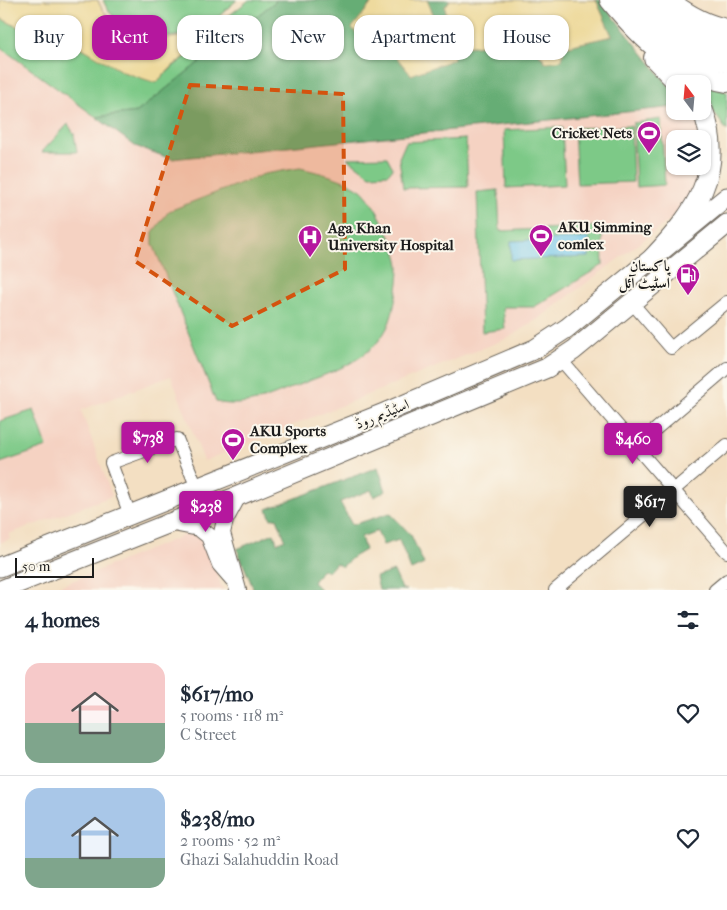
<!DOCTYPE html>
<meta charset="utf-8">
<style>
:root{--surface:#fff;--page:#f6f6f7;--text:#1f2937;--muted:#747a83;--line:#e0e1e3;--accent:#b5179e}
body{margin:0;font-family:"IM FELL French Canon",Amiri,serif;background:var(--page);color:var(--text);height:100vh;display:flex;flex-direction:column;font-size:19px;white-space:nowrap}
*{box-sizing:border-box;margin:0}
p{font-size:16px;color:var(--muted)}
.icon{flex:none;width:28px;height:28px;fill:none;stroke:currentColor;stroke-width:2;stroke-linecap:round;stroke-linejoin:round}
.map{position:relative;height:590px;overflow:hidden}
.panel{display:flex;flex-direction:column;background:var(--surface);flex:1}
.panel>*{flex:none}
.guide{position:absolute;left:15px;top:15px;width:698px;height:45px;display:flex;gap:10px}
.needle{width:32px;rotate:344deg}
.fabs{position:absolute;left:666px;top:75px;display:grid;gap:10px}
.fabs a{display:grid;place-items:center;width:45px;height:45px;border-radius:10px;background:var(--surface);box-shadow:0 1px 4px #0004;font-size:25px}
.scale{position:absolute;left:15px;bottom:12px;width:79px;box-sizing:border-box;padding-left:5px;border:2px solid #1c1c1c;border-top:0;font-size:14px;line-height:18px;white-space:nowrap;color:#1c1c1c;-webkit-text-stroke:4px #fbf7ec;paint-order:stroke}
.price{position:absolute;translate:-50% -42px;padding:0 11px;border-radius:5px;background:var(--accent);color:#fff;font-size:16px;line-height:32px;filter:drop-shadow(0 1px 2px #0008)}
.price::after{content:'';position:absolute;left:50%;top:30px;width:15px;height:11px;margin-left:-8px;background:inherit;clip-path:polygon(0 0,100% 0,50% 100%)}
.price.selected{background:#222;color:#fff}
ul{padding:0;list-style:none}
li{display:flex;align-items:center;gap:15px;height:125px;padding:0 25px}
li+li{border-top:1px solid var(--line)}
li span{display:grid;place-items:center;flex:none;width:140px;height:100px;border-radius:15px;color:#555}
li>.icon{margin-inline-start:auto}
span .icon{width:60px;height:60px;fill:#fffc;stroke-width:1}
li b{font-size:21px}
h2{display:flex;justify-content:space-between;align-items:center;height:60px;padding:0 25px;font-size:21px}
.chip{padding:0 18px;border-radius:15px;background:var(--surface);box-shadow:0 1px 4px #0004;font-size:18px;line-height:45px}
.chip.selected{background:var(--accent);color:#fff}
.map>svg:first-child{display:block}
.built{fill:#f5d2c2;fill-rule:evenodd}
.green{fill:#7dc987;stroke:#4c7252}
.forest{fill:#66ad74;stroke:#416448}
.sand{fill:#eeda9e;stroke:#857b5d}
.water{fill:#6cc4e9;stroke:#447082}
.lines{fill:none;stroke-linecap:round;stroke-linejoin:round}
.minor-casing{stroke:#676056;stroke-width:14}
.secondary-casing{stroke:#676056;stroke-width:18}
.primary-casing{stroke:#676056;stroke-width:21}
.trunk-casing{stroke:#676056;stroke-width:22}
.minor{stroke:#fff;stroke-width:12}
.secondary{stroke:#fff;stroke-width:16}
.primary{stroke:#fff;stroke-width:19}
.trunk{stroke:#fff;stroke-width:20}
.marked{fill:#d4530e;fill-opacity:0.2;stroke:#d4530e;stroke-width:4;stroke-dasharray:10 6;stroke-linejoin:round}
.labels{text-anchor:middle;stroke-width:4;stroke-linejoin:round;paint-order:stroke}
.poi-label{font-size:15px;font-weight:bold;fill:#1c1c1c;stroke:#fbf7ec;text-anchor:start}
.street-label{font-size:15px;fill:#1c1c1c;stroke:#fbf7ec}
</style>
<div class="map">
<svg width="727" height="590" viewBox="0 0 727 590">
<rect width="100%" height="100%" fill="#fbf7ec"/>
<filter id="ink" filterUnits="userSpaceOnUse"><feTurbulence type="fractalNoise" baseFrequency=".02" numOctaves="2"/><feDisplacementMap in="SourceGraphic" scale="10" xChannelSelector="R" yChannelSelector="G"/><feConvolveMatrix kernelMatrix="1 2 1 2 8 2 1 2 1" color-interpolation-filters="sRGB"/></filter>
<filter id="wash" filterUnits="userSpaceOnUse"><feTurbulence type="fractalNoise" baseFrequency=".0096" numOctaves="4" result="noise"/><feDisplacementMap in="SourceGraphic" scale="20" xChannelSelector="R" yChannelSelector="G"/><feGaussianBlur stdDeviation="1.12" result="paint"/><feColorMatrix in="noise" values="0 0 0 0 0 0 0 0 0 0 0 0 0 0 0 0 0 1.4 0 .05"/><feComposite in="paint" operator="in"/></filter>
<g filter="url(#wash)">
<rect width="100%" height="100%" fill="#f3dfc2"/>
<g class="built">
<path d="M0 47 135 146 172 159 675 107V111H691L706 129 715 154 716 172 698 199 541 317 508 338 204 461 171 376 81 410 112 496 9 534 10 539 0 543ZM675 139H702V166H675Z"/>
<path d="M192 532 204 540 223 590H50Z"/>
</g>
<g class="green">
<path d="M103 0H237C227 8 218 19 207 25 175 46 118 39 103 0Z"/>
<path d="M249 0H277L137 112 96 117 0 47V18L40 38 60 35 88 51 156 83 174 66 215 35 212 29Z"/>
<path d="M702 84 727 92V131L702 95Z"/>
<path d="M661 119 665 185 636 187 633 123Z"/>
<path d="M68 124 74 134 77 152H42Z"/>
<path d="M631 126 633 182 577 184 574 128Z"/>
<path d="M562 127 565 185 506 188 504 130Z"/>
<path d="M466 139 468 187 403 188 399 158 406 142Z"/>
<path d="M387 157 393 168 388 174 370 175 347 158Z"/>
<path d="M300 168C321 173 343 178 361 190 374 200 400 252 399 268 399 282 394 315 387 328 370 362 328 373 296 386 269 397 245 409 216 402L153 244V232L169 211 264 174Z"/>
<path d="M498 190 500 231 602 226 603 265 534 307H503L505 329 482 332 477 192Z"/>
<path d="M34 410 47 447 0 463V421Z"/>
</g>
<g class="forest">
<path d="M277 0H374L368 6 393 53 454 59 451 48 483 45 524 34 545 62 563 47 612 36 596 0H600L675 93V107L172 159 135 146 96 117 137 112Z"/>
<path d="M427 0H450L445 7 449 30 442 34Z"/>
<path d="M378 467 386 491 374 497 371 490 340 502 352 525 390 513 411 535 424 564 411 570 399 540 383 545 377 531 361 537 365 550 353 557 342 567 336 563 328 572 322 569 313 582 321 590H254L237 549 274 533 277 543 285 539 277 518 271 519 267 509Z"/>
<path d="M394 571 402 589 407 590H379L376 577Z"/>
</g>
<g class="sand">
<path d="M0 0H98C100 8 106 13 111 19 136 50 179 38 212 29L215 35 174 65 156 83 123 72 60 35 40 38 0 18Z"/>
<path d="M374 0H427L442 34 448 30 445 7 450 0H596L612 36 564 47 562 60 546 62 524 34 483 45 452 48 454 59 411 75 393 53 382 55 366 44 352 28Z"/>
</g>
<path class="water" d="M589 238V257L511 260V241Z"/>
</g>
<g filter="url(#ink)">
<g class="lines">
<g class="minor-casing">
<g id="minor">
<path d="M632 303 671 348 727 302"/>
<path d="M561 360 727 552"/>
<path d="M635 447 727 368"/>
<path d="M130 515 111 463 177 439 197 488"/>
<path d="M555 590 727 445"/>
<path d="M715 590 727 580"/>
</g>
</g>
<g class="secondary-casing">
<g id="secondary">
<path d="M238 496 225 520 222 533 238 590"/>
<path d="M168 522 199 528 209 536 220 564 233 579"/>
</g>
</g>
<g class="primary-casing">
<g id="primary">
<path d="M0 567 384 413 535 349 567 328 727 197"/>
<path d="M1 590 238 496 547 368 574 350 727 224"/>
</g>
</g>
<g class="trunk-casing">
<g id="trunk">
<path d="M610 0C642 39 676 73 727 82"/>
<path d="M630 0C654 30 689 56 727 62"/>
<path d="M648 0C672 23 695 41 727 48"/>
<path d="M668 0C686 14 704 25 727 29"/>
<path d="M654 58 679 84"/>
<path d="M653 258C695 213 727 171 702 108"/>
</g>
</g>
<use href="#minor" class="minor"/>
<use href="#secondary" class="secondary"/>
<use href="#primary" class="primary"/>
<use href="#trunk" class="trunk"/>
</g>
</g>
<path class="marked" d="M190 85 343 94 345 269 232 326 135 261Z"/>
<defs>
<g id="stadium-pin" transform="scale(1.25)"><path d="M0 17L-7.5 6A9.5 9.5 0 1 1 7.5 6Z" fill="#b5179e" stroke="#fbf7ec"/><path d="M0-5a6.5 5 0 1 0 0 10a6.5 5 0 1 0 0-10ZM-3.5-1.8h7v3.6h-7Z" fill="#fff"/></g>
<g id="hospital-pin" transform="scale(1.25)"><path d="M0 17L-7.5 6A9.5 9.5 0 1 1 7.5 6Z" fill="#b5179e" stroke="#fbf7ec"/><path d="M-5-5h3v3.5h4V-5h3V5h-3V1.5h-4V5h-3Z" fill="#fff"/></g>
<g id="fuel-pin" transform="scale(1.25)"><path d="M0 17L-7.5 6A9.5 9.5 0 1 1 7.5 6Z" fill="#b5179e" stroke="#fbf7ec"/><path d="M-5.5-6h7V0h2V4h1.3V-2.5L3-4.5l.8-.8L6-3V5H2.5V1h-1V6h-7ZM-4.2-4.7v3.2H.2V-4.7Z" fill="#fff"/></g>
</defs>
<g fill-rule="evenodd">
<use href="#stadium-pin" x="649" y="133"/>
<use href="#stadium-pin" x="541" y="236"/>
<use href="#hospital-pin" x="310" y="237"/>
<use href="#fuel-pin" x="688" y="275"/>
<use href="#stadium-pin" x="233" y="440"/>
</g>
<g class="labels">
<g class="poi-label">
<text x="632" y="138" text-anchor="end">Cricket Nets</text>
<text x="558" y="232">AKU Simming<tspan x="558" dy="17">comlex</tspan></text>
<text x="328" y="233">Aga Khan<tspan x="328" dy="17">University Hospital</tspan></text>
<text x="670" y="271" text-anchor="end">پاکستان<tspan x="670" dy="17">اسٹیٹ آئل</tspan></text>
<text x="250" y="436">AKU Sports<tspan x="250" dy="17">Complex</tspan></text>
</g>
<g class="street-label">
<text transform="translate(382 414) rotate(-22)" y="5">اسٹیڈیم روڈ</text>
</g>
</g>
</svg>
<div class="fabs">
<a><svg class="needle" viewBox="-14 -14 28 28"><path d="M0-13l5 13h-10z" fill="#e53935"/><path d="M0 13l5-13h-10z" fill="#747a83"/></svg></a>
<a><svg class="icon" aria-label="layers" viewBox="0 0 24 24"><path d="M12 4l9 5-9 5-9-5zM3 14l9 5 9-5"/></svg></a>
</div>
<div class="scale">50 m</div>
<b class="price" style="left:148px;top:464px">$738</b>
<b class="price" style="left:633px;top:465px">$460</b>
<b class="price selected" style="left:650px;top:528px">$617</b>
<b class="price" style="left:206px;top:533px">$238</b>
<div class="guide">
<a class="chip">Buy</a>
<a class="chip selected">Rent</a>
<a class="chip">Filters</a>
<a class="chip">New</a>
<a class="chip">Apartment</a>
<a class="chip">House</a>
</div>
</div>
<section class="panel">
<h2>4 homes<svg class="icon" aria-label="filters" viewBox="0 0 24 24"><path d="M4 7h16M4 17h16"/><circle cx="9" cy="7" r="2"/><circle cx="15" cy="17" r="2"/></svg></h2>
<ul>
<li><span style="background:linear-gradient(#f6c9c9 60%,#7fa58c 0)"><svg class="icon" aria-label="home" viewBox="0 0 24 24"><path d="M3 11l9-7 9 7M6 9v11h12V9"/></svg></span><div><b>$617/mo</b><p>5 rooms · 118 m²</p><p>C Street</p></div><svg class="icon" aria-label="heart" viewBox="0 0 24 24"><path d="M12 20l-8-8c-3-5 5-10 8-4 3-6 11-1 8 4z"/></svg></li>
<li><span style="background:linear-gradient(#a9c7e8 70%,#7fa58c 0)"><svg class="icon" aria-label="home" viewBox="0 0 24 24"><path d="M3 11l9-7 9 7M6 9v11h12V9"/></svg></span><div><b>$238/mo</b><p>2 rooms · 52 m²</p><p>Ghazi Salahuddin Road</p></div><svg class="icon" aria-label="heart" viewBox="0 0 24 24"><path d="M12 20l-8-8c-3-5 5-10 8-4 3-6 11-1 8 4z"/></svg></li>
</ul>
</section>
